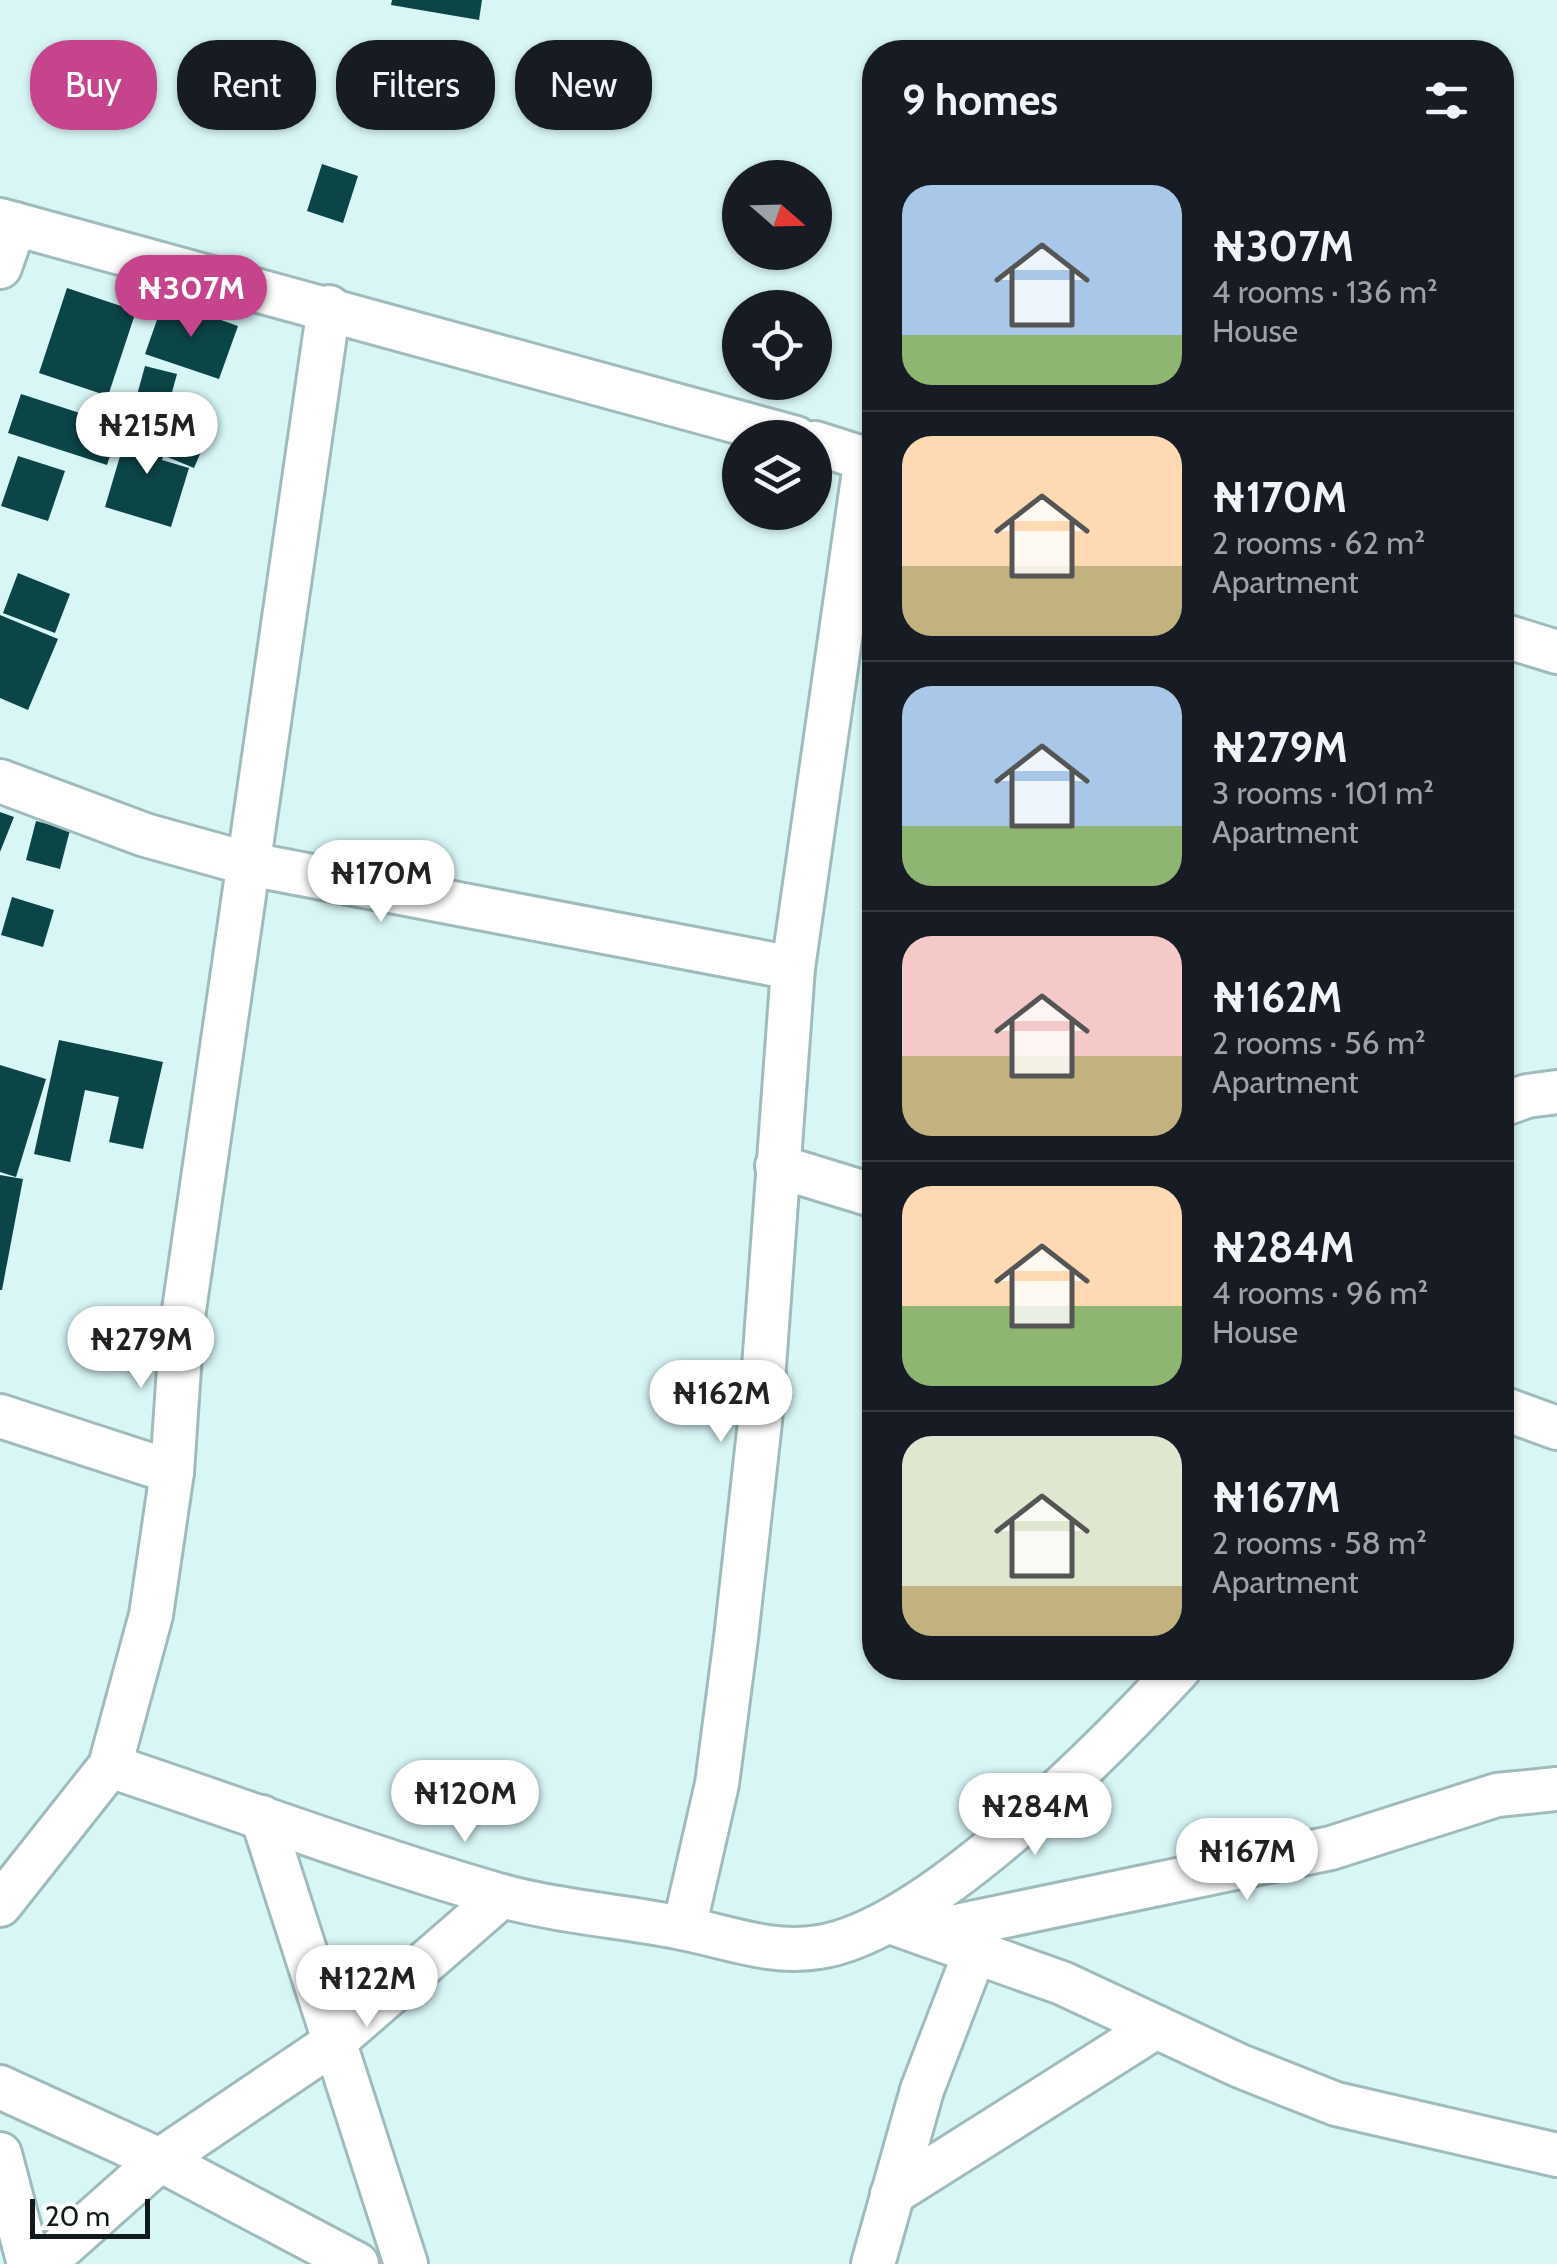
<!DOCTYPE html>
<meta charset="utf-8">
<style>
:root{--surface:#171b24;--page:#242831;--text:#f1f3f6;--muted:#9ea1a6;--line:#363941;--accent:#c6448c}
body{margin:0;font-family:Cabin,sans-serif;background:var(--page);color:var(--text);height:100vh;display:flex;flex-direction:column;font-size:38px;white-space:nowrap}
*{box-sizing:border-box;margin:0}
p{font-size:32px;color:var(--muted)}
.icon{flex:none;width:55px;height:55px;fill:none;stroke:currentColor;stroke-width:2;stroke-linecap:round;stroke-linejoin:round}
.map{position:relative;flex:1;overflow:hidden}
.panel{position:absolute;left:862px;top:40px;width:652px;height:1640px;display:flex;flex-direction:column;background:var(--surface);border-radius:40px;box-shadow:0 2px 8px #0004}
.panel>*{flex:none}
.banner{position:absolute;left:30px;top:40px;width:682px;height:90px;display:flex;gap:20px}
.needle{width:65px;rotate:110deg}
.buttons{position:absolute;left:722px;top:160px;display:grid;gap:20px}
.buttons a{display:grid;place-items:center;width:110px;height:110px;border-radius:50%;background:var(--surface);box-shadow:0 2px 8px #0004;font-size:50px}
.scale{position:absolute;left:30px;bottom:25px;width:120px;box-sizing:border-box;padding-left:10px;border:5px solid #101a1a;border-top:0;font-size:28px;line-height:35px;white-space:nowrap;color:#101a1a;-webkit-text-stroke:8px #fff;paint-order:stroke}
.price{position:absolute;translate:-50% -85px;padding:0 22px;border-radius:35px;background:#fff;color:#222;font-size:32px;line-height:65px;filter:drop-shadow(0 2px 5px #0008)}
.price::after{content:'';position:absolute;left:50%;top:60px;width:30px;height:22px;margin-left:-15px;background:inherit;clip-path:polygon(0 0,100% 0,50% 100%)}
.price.active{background:var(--accent);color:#fff}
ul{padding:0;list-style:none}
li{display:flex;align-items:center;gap:30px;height:250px;padding:0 40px}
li+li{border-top:2px solid var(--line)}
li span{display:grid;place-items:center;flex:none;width:280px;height:200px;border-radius:30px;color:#555}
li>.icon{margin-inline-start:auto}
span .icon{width:120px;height:120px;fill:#fffc;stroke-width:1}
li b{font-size:42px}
h2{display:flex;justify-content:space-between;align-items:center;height:120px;padding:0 40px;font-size:42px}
.pill{padding:0 35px;border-radius:40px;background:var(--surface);box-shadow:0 2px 8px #0004;font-size:35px;line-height:90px}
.pill.active{background:var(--accent);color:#fff}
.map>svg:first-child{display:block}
.building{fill:#0c4547}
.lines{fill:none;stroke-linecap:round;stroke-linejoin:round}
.minor-casing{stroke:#a0bbbc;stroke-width:48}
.minor{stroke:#fff;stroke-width:42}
</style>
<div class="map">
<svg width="1557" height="2264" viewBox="0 0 1557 2264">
<rect width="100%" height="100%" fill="#d9f6f7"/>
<g class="building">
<path d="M392 0H482L479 20 391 5Z"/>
<path d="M322 164 358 176 343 223 307 211Z"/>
<path d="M67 288 136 311 108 396 39 373Z"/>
<path d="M164 300 238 326 219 379 145 354Z"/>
<path d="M145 366 177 374 166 414 134 406Z"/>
<path d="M21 394 120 426 107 465 8 433Z"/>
<path d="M131 419 171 432 162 460 189 468 171 527 105 507Z"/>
<path d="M180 421 209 433 194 468 165 456Z"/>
<path d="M18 456 65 471 48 521 1 506Z"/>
<path d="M18 573 70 594 55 633 3 613Z"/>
<path d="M0 615 58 639 28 710 0 698Z"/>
<path d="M0 812 14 817 0 852Z"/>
<path d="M36 821 70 830 60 869 26 860Z"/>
<path d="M12 897 54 910 43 947 1 935Z"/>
<path d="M59 1040 163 1062 143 1149 109 1142 119 1097 85 1090 70 1162 34 1154Z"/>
<path d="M0 1065 46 1079 16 1177 0 1172Z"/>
<path d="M0 1175 23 1179 2 1290H0Z"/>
</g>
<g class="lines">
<g class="minor-casing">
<g id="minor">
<path d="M0 220 796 438"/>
<path d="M0 267 15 224"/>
<path d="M815 443 875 462"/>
<path d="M1502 635 1557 652"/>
<path d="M0 781 145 835 249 864 793 968"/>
<path d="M1502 1105 1527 1096 1557 1092"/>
<path d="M777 1166 875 1196"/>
<path d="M1502 1408 1557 1428"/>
<path d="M0 1416 172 1472"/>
<path d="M110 1766C239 1809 368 1857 498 1895 556 1911 619 1916 677 1927 726 1936 769 1955 819 1947 927 1931 1106 1748 1180 1668"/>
<path d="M262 1817 406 2264"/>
<path d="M0 1905 110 1766 151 1615 172 1472 182 1324 329 307"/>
<path d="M890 1922 1062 1983 1240 2066 1336 2104 1557 2155"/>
<path d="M684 1928 717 1784 736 1638 760 1422 793 968 866 457"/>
<path d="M923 1933 1331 1848 1497 1795 1557 1789"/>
<path d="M0 2087 160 2160 357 2264"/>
<path d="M0 2154 29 2264"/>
<path d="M892 2194 1156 2027"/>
<path d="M43 2264 160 2160 333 2043 502 1896"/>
<path d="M873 2264 922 2090 975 1952"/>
</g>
</g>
<use href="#minor" class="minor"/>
</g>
</svg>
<div class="buttons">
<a><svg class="needle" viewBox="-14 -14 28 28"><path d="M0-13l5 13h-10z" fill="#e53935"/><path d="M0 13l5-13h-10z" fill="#9ea1a6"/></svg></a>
<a><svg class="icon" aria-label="locate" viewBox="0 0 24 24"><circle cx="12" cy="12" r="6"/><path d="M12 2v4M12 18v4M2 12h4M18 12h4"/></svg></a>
<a><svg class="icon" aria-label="layers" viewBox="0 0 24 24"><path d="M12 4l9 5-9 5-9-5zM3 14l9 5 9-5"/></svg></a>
</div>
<div class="scale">20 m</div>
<b class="price active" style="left:191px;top:340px">₦307M</b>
<b class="price" style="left:147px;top:477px">₦215M</b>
<b class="price" style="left:381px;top:925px">₦170M</b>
<b class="price" style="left:141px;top:1391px">₦279M</b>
<b class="price" style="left:721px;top:1445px">₦162M</b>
<b class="price" style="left:465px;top:1845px">₦120M</b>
<b class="price" style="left:1035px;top:1858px">₦284M</b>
<b class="price" style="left:1247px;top:1903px">₦167M</b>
<b class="price" style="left:367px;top:2030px">₦122M</b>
<div class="banner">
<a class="pill active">Buy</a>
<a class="pill">Rent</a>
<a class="pill">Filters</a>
<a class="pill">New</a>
</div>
<section class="panel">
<h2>9 homes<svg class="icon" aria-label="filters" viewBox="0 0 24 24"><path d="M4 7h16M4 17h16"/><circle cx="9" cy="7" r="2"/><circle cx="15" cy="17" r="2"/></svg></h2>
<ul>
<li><span style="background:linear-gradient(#a9c7e8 75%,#8fb573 0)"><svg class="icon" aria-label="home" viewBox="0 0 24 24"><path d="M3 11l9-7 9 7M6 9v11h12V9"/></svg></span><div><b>₦307M</b><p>4 rooms · 136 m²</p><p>House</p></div></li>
<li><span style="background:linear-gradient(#ffd9b3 65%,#c2b280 0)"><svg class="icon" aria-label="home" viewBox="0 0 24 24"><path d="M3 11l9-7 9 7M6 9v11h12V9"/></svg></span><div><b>₦170M</b><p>2 rooms · 62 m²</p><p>Apartment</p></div></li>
<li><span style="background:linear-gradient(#a9c7e8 70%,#8fb573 0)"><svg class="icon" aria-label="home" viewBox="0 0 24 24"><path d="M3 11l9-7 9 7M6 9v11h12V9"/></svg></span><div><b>₦279M</b><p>3 rooms · 101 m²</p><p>Apartment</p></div></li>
<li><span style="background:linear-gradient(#f6c9c9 60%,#c2b280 0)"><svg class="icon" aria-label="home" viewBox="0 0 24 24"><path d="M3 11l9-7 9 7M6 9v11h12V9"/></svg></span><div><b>₦162M</b><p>2 rooms · 56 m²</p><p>Apartment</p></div></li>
<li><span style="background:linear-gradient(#ffd9b3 60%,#8fb573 0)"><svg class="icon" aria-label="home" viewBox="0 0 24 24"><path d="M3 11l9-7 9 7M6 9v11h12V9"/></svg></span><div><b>₦284M</b><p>4 rooms · 96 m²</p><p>House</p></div></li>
<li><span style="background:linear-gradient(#dfe7d0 75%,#c2b280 0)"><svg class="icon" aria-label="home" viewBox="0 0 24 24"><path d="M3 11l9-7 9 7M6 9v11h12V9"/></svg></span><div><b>₦167M</b><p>2 rooms · 58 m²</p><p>Apartment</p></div></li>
</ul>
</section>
</div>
